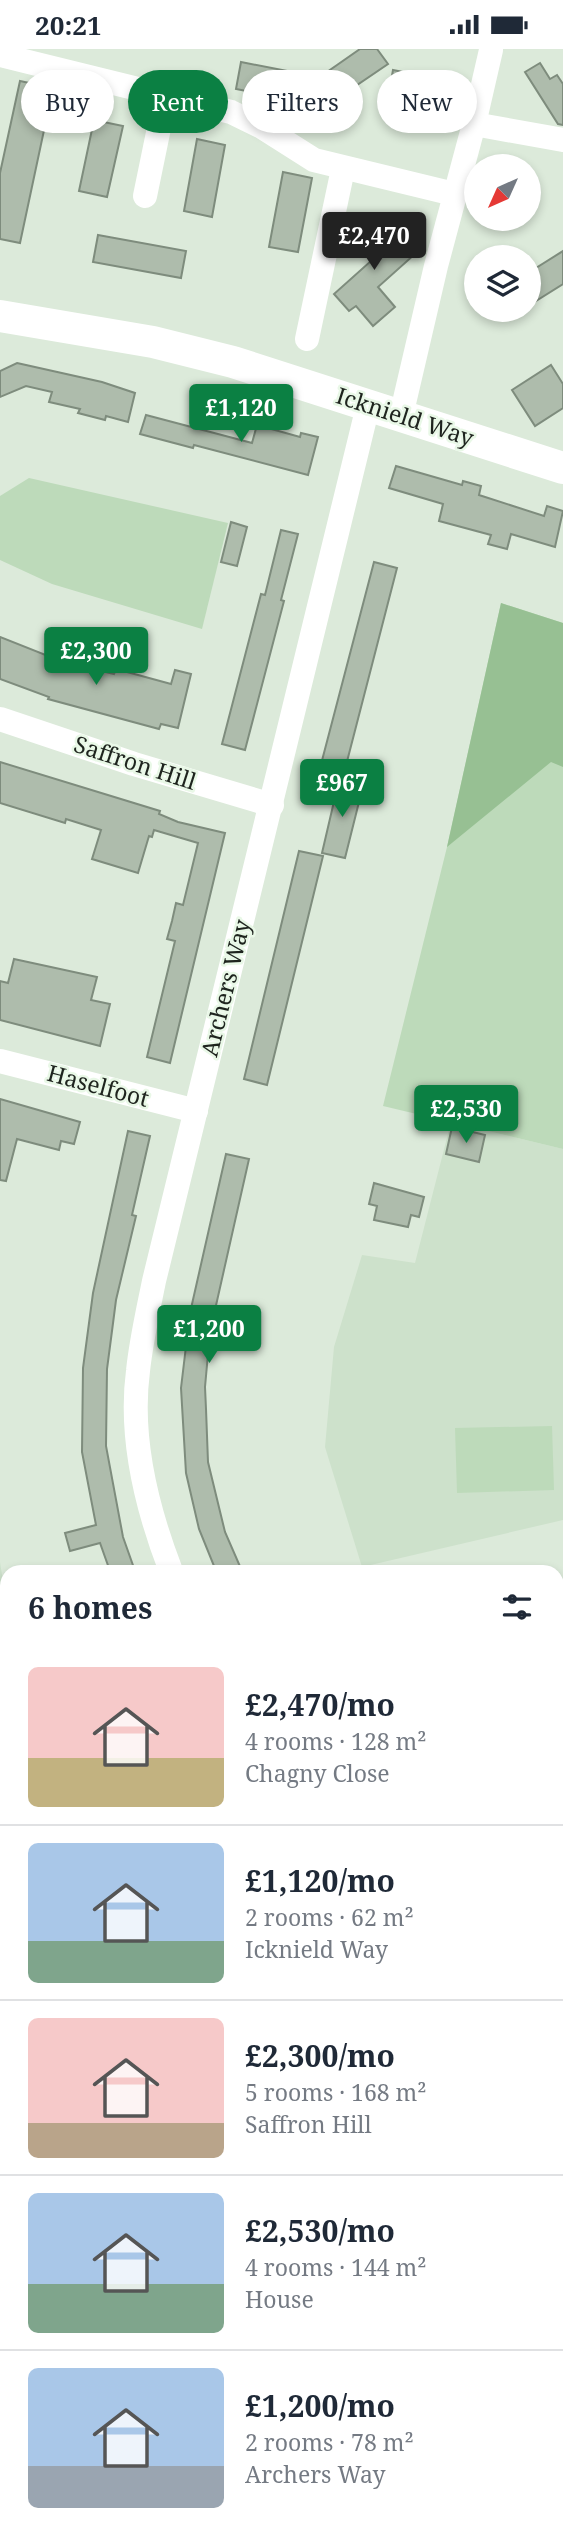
<!DOCTYPE html>
<meta charset="utf-8">
<style>
:root{--surface:#fff;--page:#f2f2f3;--text:#1f2937;--muted:#747a83;--line:#e0e1e3;--accent:#0b8043}
body{margin:0;font-family:"Noto Serif",serif;background:var(--page);color:var(--text);height:100vh;display:flex;flex-direction:column;font-size:26px;white-space:nowrap}
*{box-sizing:border-box;margin:0}
p{font-size:23px;color:var(--muted)}
.icon{flex:none;width:38px;height:38px;fill:none;stroke:currentColor;stroke-width:2;stroke-linecap:round;stroke-linejoin:round}
.map{position:relative;flex:1;overflow:hidden}
.panel{position:absolute;left:0px;top:1516px;width:564px;height:975px;display:flex;flex-direction:column;background:var(--surface);border-radius:21px 21px 0 0;box-shadow:0 4px 10px #0003}
.panel>*{flex:none}
.guide{position:absolute;left:21px;top:21px;width:522px;height:63px;display:flex;gap:14px}
.needle{width:46px;rotate:225deg}
.tools{position:absolute;left:464px;top:105px;display:grid;gap:14px}
.tools a{display:grid;place-items:center;width:77px;height:77px;border-radius:50%;background:var(--surface);box-shadow:0 4px 10px #0003;font-size:35px}
.price{position:absolute;translate:-50% -60px;padding:0 16px;border-radius:7px;background:var(--accent);color:#fff;font-size:23px;line-height:46px;filter:drop-shadow(0 2px 4px #0008)}
.price::after{content:'';position:absolute;left:50%;top:42px;width:21px;height:16px;margin-left:-10px;background:inherit;clip-path:polygon(0 0,100% 0,50% 100%)}
.price.selected{background:#222;color:#fff}
ul{padding:0;list-style:none}
li{display:flex;align-items:center;gap:21px;height:175px;padding:0 28px}
li+li{border-top:2px solid var(--line)}
li span{display:grid;place-items:center;flex:none;width:196px;height:140px;border-radius:10px;color:#555}
li>.icon{margin-inline-start:auto}
span .icon{width:84px;height:84px;fill:#fffc;stroke-width:1}
li b{font-size:30px}
h2{display:flex;justify-content:space-between;align-items:center;height:84px;padding:0 28px;font-size:30px}
.pill{padding:0 24px;border-radius:32px;background:var(--surface);box-shadow:0 4px 10px #0003;font-size:24px;line-height:63px}
.pill.selected{background:var(--accent);color:#fff}
.status{display:flex;justify-content:space-between;align-items:center;height:49px;padding:0 35px;background:var(--surface);direction:ltr}
.status svg{height:19px;fill:currentColor}
.map>svg:first-child{display:block}
.built{fill:#cde1cb}
.green{fill:#bddaba}
.forest{fill:#97c093}
.building{fill:#aebcac;stroke:#7e8c7d;stroke-width:2}
.lines{fill:none;stroke-linecap:round;stroke-linejoin:round}
.minor{stroke:#fff;stroke-width:24}
.tertiary{stroke:#fff;stroke-width:32}
.labels{text-anchor:middle;stroke-width:5;stroke-linejoin:round;paint-order:stroke}
.street-label{font-size:23px;fill:#1e241e;stroke:#e9f8e7}
</style>
<div class="status"><b>20:21</b><svg viewBox="0 0 49 12"><path d="M0 12V9h3v3zM5 12V6h3v6zM10 12V3h3v9zM15 12V0h3v12zM26 1h20v11H26zM47 4h2v5h-2z"/></svg></div>
<div class="map">
<svg width="563" height="2490" viewBox="0 0 563 2490">
<rect width="100%" height="100%" fill="#dceada"/>
<g class="built">
<path d="M451 1073 563 1100V1471L362 1518 325 1398 334 1298 362 1206 415 1214Z"/>
<path d="M0 1513 7 1558V1615L0 1618Z"/>
</g>
<g class="green">
<path d="M29 429 228 474 202 580 52 535 0 511V447Z"/>
<path d="M501 554 563 574V1100L383 1057 447 798Z"/>
<path d="M552 1377 554 1441 457 1444 455 1379Z"/>
</g>
<path class="forest" d="M501 554 563 574V718L551 713 447 798Z"/>
<g class="building">
<path d="M360 0H377L388 15 332 53 317 30Z"/>
<path d="M241 13 308 26 303 53 236 40Z"/>
<path d="M540 14 550 30 557 26 563 35V76L558 75 525 23Z"/>
<path d="M393 21 460 34 454 62 388 49Z"/>
<path d="M20 32 53 39 20 194 0 190V124Z"/>
<path d="M94 71 123 77 107 148 79 142Z"/>
<path d="M197 90 225 96 212 168 184 162Z"/>
<path d="M283 123 312 129 298 203 269 198Z"/>
<path d="M374 170 394 193 400 188 415 205 378 238 395 258 373 277 356 257 349 262 334 245 371 212 351 189Z"/>
<path d="M98 186 186 202 181 229 93 213Z"/>
<path d="M563 202V235L528 257V224Z"/>
<path d="M17 314 102 333 135 344 128 373 106 367 105 371 78 364 80 360 49 353 52 343 26 337 0 348V322Z"/>
<path d="M551 316 563 335V359L535 377 512 341Z"/>
<path d="M146 366 252 394 257 376 300 388 301 384 318 388 308 426 194 396 193 399 140 385Z"/>
<path d="M396 417 462 436 463 432 481 437 479 446 544 467 547 457 563 462 555 498 511 485 507 500 488 495 491 486 439 472 443 455 389 439Z"/>
<path d="M231 473 247 478 237 517 221 513Z"/>
<path d="M281 481 298 485 281 551 284 552 245 701 222 695 261 545 265 546Z"/>
<path d="M374 513 397 519 343 728 319 723Z"/>
<path d="M0 588 58 611 59 608 81 614V617L114 625 116 620 171 635 175 621 191 625 178 679 161 675 159 680 48 650 49 648 0 630Z"/>
<path d="M0 713 160 762 159 765 178 773 225 784 170 1014 147 1008 175 892 167 890 172 872 176 854 183 856 198 794 154 781 152 788 149 787 138 824 92 810 101 781 66 770 65 774 0 754Z"/>
<path d="M339 731 363 737 345 809 322 804Z"/>
<path d="M299 802 323 807 267 1036 244 1030Z"/>
<path d="M14 910 97 928 91 951 110 955 100 997 0 971V932L8 934Z"/>
<path d="M0 1050 80 1073 74 1095 61 1092 59 1101 17 1090 6 1132 0 1131Z"/>
<path d="M452 1078 485 1086 479 1113 446 1105Z"/>
<path d="M128 1082 150 1087 132 1166 136 1167 116 1251 112 1282 107 1320 106 1397 123 1488 135 1522H110L100 1494 70 1502 65 1484 96 1476 82 1403 83 1319 93 1244Z"/>
<path d="M226 1105 249 1110 210 1283 205 1338 206 1360 208 1413 225 1483 242 1522H216L199 1480 186 1424 181 1339 190 1264Z"/>
<path d="M374 1134 424 1148 419 1168 411 1166 408 1178 374 1171 377 1157 369 1155Z"/>
</g>
<g class="lines">
<g class="minor">
<path d="M0 6 231 63 262 78 314 111 454 145"/>
<path d="M474 75 563 91"/>
<path d="M145 147 166 45"/>
<path d="M307 290 343 120"/>
<path d="M401 367 436 217 474 75 491 1"/>
<path d="M0 670 134 715 272 756"/>
<path d="M0 1012 196 1062"/>
<path d="M171 1522C147 1460 129 1390 138 1322 141 1292 148 1262 154 1232L368 357"/>
<path d="M556 1639 563 1637"/>
<path d="M0 1823 7 1821"/>
<path d="M556 2041 563 2038"/>
<path d="M0 2242 7 2260"/>
<path d="M556 2358 563 2356"/>
<path d="M97 2483 100 2490"/>
<path d="M307 2483 310 2490"/>
</g>
<path class="tertiary" d="M0 267 153 293 233 313 563 419"/>
</g>
<g class="labels">
<g class="street-label">
<text transform="translate(405 368) rotate(18)" y="8">Icknield Way</text>
<text transform="translate(135 714) rotate(18)" y="8">Saffron Hill</text>
<text transform="translate(226 939) rotate(-76)" y="8">Archers Way</text>
<text transform="translate(98 1037) rotate(15)" y="8">Haselfoot</text>
</g>
</g>
</svg>
<div class="tools">
<a><svg class="needle" viewBox="-14 -14 28 28"><path d="M0-13l5 13h-10z" fill="#e53935"/><path d="M0 13l5-13h-10z" fill="#747a83"/></svg></a>
<a><svg class="icon" aria-label="layers" viewBox="0 0 24 24"><path d="M12 4l9 5-9 5-9-5zM3 14l9 5 9-5"/></svg></a>
</div>
<b class="price selected" style="left:374px;top:223px">£2,470</b>
<b class="price" style="left:241px;top:395px">£1,120</b>
<b class="price" style="left:96px;top:638px">£2,300</b>
<b class="price" style="left:342px;top:770px">£967</b>
<b class="price" style="left:466px;top:1096px">£2,530</b>
<b class="price" style="left:209px;top:1316px">£1,200</b>
<div class="guide">
<a class="pill">Buy</a>
<a class="pill selected">Rent</a>
<a class="pill">Filters</a>
<a class="pill">New</a>
</div>
<section class="panel">
<h2>6 homes<svg class="icon" aria-label="filters" viewBox="0 0 24 24"><path d="M4 7h16M4 17h16"/><circle cx="9" cy="7" r="2"/><circle cx="15" cy="17" r="2"/></svg></h2>
<ul>
<li><span style="background:linear-gradient(#f6c9c9 65%,#c2b280 0)"><svg class="icon" aria-label="home" viewBox="0 0 24 24"><path d="M3 11l9-7 9 7M6 9v11h12V9"/></svg></span><div><b>£2,470/mo</b><p>4 rooms · 128 m²</p><p>Chagny Close</p></div></li>
<li><span style="background:linear-gradient(#a9c7e8 70%,#7fa58c 0)"><svg class="icon" aria-label="home" viewBox="0 0 24 24"><path d="M3 11l9-7 9 7M6 9v11h12V9"/></svg></span><div><b>£1,120/mo</b><p>2 rooms · 62 m²</p><p>Icknield Way</p></div></li>
<li><span style="background:linear-gradient(#f6c9c9 75%,#b9a48a 0)"><svg class="icon" aria-label="home" viewBox="0 0 24 24"><path d="M3 11l9-7 9 7M6 9v11h12V9"/></svg></span><div><b>£2,300/mo</b><p>5 rooms · 168 m²</p><p>Saffron Hill</p></div></li>
<li><span style="background:linear-gradient(#a9c7e8 65%,#7fa58c 0)"><svg class="icon" aria-label="home" viewBox="0 0 24 24"><path d="M3 11l9-7 9 7M6 9v11h12V9"/></svg></span><div><b>£2,530/mo</b><p>4 rooms · 144 m²</p><p>House</p></div></li>
<li><span style="background:linear-gradient(#a9c7e8 70%,#9aa5b1 0)"><svg class="icon" aria-label="home" viewBox="0 0 24 24"><path d="M3 11l9-7 9 7M6 9v11h12V9"/></svg></span><div><b>£1,200/mo</b><p>2 rooms · 78 m²</p><p>Archers Way</p></div></li>
</ul>
</section>
</div>
